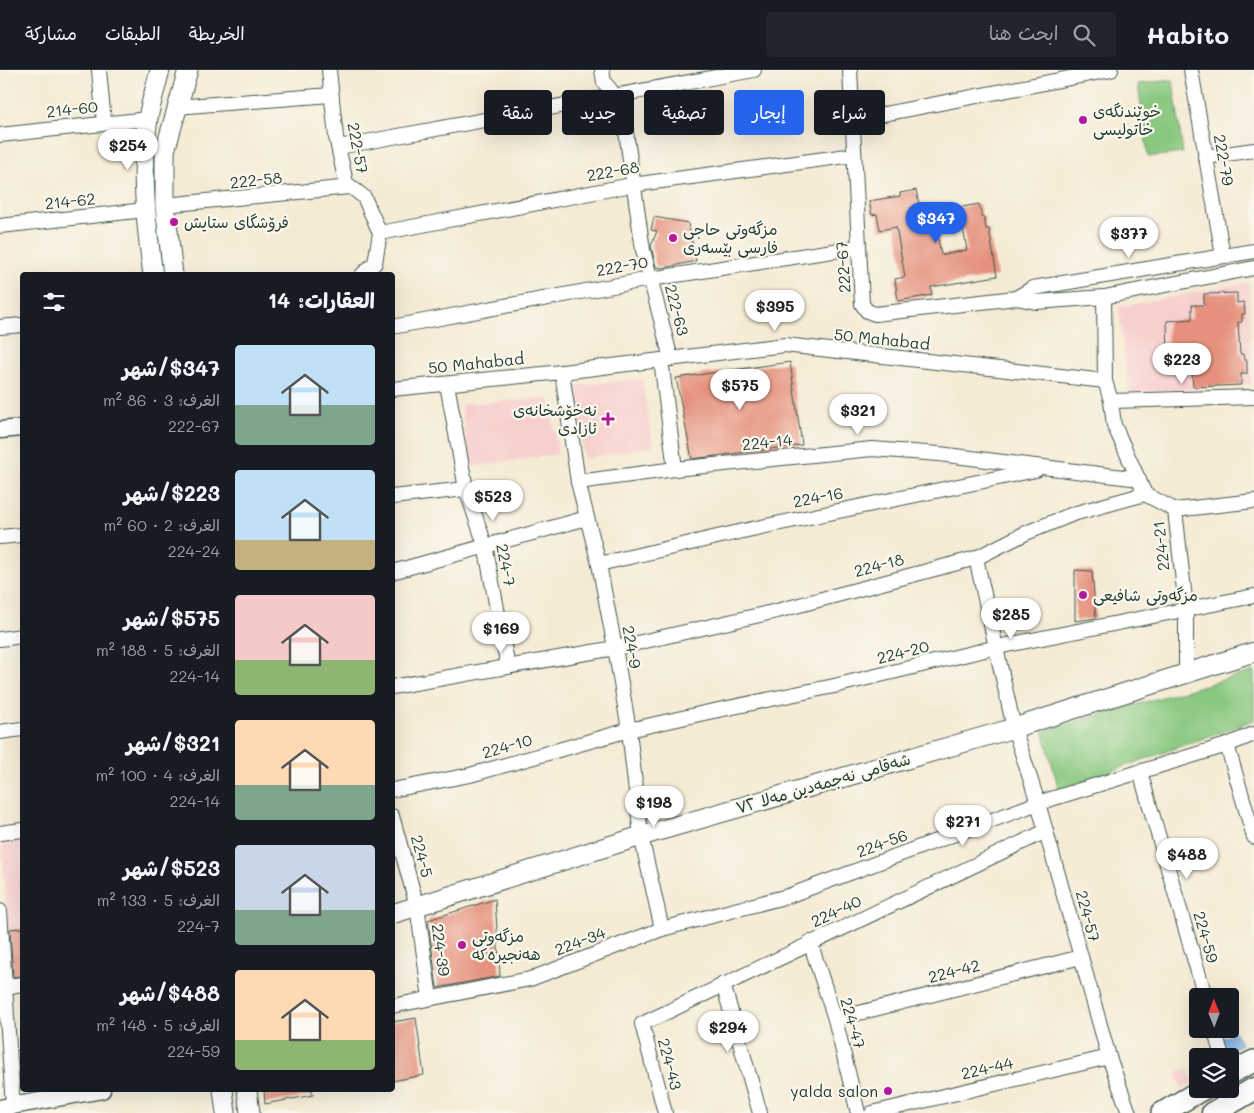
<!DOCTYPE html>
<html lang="ar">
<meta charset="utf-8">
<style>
:root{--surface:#171b24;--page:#20242c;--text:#f1f3f6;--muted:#9ea1a6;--line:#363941;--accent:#2563eb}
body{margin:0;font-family:Mali,"Playpen Sans Arabic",sans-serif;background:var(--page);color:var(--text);direction:rtl;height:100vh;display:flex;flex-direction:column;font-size:19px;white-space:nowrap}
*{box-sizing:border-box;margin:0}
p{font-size:16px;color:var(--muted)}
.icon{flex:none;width:28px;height:28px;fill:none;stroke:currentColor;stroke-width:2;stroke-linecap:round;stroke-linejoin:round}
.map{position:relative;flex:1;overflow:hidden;direction:ltr}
.side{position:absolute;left:20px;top:202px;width:375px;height:820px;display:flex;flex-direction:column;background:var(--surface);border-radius:5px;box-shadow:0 5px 20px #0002;direction:rtl}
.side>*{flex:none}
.banner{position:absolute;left:410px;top:20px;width:475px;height:45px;direction:rtl;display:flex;gap:10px}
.needle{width:32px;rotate:359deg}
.fabs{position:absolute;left:1189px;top:918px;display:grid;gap:10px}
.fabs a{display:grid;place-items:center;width:50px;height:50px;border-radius:5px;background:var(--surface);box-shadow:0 5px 20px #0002;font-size:25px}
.price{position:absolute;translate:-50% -42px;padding:0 11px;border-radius:18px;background:#fff;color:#222;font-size:16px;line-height:32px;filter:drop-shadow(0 1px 2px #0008)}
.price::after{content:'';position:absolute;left:50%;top:30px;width:15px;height:11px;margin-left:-8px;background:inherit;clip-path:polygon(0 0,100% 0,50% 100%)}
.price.selected{background:var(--accent);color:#fff}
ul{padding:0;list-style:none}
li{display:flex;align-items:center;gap:15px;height:125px;padding:0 20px}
li span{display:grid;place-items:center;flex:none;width:140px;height:100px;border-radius:5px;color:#555}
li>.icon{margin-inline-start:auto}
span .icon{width:60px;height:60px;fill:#fffc;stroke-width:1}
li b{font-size:21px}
h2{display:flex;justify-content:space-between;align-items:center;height:60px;padding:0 20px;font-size:21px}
.chip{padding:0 18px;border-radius:5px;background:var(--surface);box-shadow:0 5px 20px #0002;font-size:18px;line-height:45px}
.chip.selected{background:var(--accent);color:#fff}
header{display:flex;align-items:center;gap:30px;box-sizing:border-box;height:70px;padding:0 25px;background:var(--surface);border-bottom:1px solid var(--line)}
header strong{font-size:24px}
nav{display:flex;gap:28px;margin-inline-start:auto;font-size:18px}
.search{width:350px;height:45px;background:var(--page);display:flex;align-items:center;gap:12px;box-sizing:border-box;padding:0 18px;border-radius:5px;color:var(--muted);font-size:19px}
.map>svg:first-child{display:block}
.built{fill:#f7d0ce}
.green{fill:#88c87f;stroke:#54825a}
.water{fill:#79afe7;stroke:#4c768e}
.building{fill:#e5917d;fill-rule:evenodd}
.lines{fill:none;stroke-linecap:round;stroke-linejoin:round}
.minor-casing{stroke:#3f574c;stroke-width:16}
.tertiary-casing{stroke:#3f574c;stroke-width:19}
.secondary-casing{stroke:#3f574c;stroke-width:21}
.primary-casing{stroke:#3f574c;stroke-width:24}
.trunk-casing{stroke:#3f574c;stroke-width:25}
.minor{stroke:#fff;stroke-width:14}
.tertiary{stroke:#fff;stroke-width:16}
.secondary{stroke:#fff;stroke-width:19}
.primary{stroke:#fff;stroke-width:21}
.trunk{stroke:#fff;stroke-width:22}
.poi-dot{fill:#b5179e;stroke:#fbf7ec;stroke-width:2}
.labels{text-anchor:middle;stroke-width:4.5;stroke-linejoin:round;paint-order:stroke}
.street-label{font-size:16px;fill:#1f3d34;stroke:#fbf7ec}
.poi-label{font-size:16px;fill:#1f3d34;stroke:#fbf7ec;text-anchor:start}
</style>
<header>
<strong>Habito</strong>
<div class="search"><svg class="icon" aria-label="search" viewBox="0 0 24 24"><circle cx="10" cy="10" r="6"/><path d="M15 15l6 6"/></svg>ابحث هنا</div>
<nav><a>الخريطة</a><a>الطبقات</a><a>مشاركة</a></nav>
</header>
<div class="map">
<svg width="1254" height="1043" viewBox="0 0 1254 1043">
<rect width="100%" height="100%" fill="#fbf7ec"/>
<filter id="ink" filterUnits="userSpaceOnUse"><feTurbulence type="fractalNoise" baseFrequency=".02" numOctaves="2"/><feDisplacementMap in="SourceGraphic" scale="10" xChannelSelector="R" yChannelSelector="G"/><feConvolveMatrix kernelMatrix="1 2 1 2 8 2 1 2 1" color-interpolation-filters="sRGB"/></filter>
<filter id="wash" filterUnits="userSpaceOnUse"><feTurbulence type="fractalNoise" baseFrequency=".0096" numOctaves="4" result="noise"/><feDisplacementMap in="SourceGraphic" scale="20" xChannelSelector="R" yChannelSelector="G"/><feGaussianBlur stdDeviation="1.12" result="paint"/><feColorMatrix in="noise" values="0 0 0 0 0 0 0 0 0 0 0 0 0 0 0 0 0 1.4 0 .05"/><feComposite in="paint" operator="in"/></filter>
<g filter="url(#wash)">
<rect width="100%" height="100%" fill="#f5ebd5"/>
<g class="built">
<path d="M1249 212 1251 314 1130 323 1118 237Z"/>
<path d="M642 309 653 376 584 389 573 316Z"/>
<path d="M549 328 558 384 470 397 461 334Z"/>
<path d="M22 764V908L12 910 1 766Z"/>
<path d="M1187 998 1194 1012 1182 1018 1176 1003Z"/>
</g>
<g class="green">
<path d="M1173 10 1183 83 1148 87 1138 14Z"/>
<path d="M1254 601V650L1059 720 1043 661Z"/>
</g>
<path class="water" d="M1235 962 1241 974 1223 983 1219 970Z"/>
<g id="blocks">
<g class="building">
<path d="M916 120 920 139 937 136V138L950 136V139L979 134 982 147H984L986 159H989L997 206 931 217 932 225 898 231 895 209 905 207 896 157 880 160 877 144 872 145 869 131 900 126V123ZM963 158 967 180 941 185 937 163Z"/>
<path d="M654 147 688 153 696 191 663 198 656 197 651 176 657 161 651 160Z"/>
<path d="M1237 223V233L1244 232 1245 244H1242V252H1238L1240 284H1243L1244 290H1247V304H1241V315L1193 317 1191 287 1179 301 1166 289 1168 287 1167 251 1192 249V235H1204V224Z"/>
<path d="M790 292 802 375 692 389 676 308Z"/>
<path d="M1075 500 1092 501 1096 548 1075 551Z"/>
<path d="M495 829 500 906 437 918 428 850Z"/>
<path d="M22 858V906L13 907 10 859Z"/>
<path d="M416 948 424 1005 392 1011V952Z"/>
<path d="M264 1020H312L313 1025 265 1034Z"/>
</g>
</g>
</g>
<g filter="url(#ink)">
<use href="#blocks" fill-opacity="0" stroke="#3f574c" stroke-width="1"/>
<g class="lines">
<g class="minor-casing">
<g id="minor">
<path d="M99 0 104 53"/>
<path d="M329 0 336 67 346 113 364 127 380 163 375 193 362 205"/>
<path d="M602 0 604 12 622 34 643 180 671 289"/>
<path d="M850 0 862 234 867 241 875 244 1016 228 1036 232 1104 227 1254 198"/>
<path d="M1191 0 1223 186"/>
<path d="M176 37 331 25"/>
<path d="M853 50 1111 0"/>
<path d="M0 65 148 49"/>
<path d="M339 77 754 0"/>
<path d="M1205 87 1254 80"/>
<path d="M165 135 350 117"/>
<path d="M0 156 145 140"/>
<path d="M380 163 632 115 854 85"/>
<path d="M1016 228 1033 218 1254 181"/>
<path d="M0 257 22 255"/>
<path d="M392 257 650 209 859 177"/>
<path d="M661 290 675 399"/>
<path d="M562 302 578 412 599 494 615 578 629 660 641 766 662 859"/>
<path d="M1105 311 1111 331 1114 355 1145 424 1175 440 1186 538V602"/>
<path d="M447 314 466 419 485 475 508 597"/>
<path d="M392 319 562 302 785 275 1105 311 1104 227"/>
<path d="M1111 331 1254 327"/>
<path d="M578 412 675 399 872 379 939 384 1139 409"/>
<path d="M392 427 466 419"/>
<path d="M1175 440 1254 431"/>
<path d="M0 467 22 465"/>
<path d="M976 488 1014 658 1038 733 1109 987 1129 1043"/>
<path d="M599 494 752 459 1036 400"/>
<path d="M392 502 587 448"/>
<path d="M0 569 22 566"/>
<path d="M392 617 615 578 777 541 976 488 1026 463 1073 444 1145 424"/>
<path d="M0 662 22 659"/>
<path d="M1227 675 1254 767"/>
<path d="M1140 702 1205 926"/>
<path d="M392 720 470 705 629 660 704 643 834 616 997 577 1254 526"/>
<path d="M392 746 417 836 430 928"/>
<path d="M0 763 22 760"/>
<path d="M0 841 13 1036"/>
<path d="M810 872 835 949 858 1043"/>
<path d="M723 914 760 1043"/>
<path d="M5 917 22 914"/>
<path d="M392 936 530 909 662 859 788 826 1038 733 1227 675 1254 664"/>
<path d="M835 949 1081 887"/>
<path d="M1214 959 1222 986"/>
<path d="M665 1043 642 954 1046 761"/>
<path d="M872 1043 1109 987"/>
</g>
</g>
<g class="tertiary-casing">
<g id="tertiary">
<path d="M0 360 22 358"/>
<path d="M0 1038 102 1020"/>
</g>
</g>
<g class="secondary-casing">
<g id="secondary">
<path d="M153 205C146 153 140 100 148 48 151 32 156 16 160 0"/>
<path d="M173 205 165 136V81L188 0"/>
<path d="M392 844 641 766 1014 658 1254 582"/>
<path d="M223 1020 226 1043"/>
<path d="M247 1020 250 1043"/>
</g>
</g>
<g class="primary-casing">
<g id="primary">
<path d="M1230 1003 1254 991"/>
<path d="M1162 1043 1203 1019"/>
</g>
</g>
<g class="trunk-casing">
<path id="trunk" d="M1213 1043 1254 1019"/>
</g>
<use href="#minor" class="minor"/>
<use href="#tertiary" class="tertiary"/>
<use href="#secondary" class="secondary"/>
<use href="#primary" class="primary"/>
<use href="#trunk" class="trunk"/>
</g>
</g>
<g class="poi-dot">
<circle cx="1083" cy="50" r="5"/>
<circle cx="174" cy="152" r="5"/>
<circle cx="673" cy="168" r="5"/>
<path d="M605.5 341.5h5v5h5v5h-5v5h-5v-5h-5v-5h5z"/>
<circle cx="1083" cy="525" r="5"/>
<circle cx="462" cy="875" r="5"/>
<circle cx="888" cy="1021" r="5"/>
</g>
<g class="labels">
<g class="street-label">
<text transform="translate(72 39) rotate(-6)" y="6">214-60</text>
<text transform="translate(358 78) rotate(79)" y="6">222-57</text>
<text transform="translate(1224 90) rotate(80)" y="6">222-79</text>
<text transform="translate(613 101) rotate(-10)" y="6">222-68</text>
<text transform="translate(256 110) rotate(-6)" y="6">222-58</text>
<text transform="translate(70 131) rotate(-6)" y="6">214-62</text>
<text transform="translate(622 196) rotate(-10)" y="6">222-70</text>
<text transform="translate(843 197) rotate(-94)" y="6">222-67</text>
<text transform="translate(677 240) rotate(75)" y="6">222-63</text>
<text transform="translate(882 269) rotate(6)" y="6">50 Mahabad</text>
<text transform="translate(476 293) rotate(-6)" y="6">50 Mahabad</text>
<text transform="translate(767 372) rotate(-6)" y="6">224-14</text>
<text transform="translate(818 427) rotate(-11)" y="6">224-16</text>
<text transform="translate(1161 476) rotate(-96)" y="6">224-21</text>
<text transform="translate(506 495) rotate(79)" y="6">224-7</text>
<text transform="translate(879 495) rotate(-15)" y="6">224-18</text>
<text transform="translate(632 577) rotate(80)" y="6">224-9</text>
<text transform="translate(903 582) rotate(-14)" y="6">224-20</text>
<text transform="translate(507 676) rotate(-16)" y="6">224-10</text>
<text transform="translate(823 713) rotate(-16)" y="6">شەقامی نەجمەدین مەلا ٧٢</text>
<text transform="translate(882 773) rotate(-20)" y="6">224-56</text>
<text transform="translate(422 786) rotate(75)" y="6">224-5</text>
<text transform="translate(836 841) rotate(-25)" y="6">224-40</text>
<text transform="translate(1088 846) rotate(75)" y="6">224-57</text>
<text transform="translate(1206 867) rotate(74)" y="6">224-59</text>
<text transform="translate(580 871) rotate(-21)" y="6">224-34</text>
<text transform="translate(441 880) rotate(82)" y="6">224-39</text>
<text transform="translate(954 901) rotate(-14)" y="6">224-42</text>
<text transform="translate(853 953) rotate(74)" y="6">224-47</text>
<text transform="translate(670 994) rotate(75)" y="6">224-43</text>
<text transform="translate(987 998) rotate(-13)" y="6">224-44</text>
</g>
<g class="poi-label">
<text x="1093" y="47">خوێندنگەی<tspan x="1093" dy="18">خاتولیسی</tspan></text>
<text x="184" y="158">فرۆشگای ستایش</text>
<text x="683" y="165">مزگەوتی حاجی<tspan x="683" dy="18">فارسی بێسەری</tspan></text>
<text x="597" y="346" text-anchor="end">نەخۆشخانەی<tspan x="597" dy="18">ئازادی</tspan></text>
<text x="1093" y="531">مزگەوتی شافیعی</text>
<text x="472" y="872">مزگەوتی<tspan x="472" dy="18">ھەنجیرەکە</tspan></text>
<text x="878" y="1027" text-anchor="end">yalda salon</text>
</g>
</g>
</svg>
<div class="fabs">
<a><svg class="needle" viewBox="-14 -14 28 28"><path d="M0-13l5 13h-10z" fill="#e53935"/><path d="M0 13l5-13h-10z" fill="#9ea1a6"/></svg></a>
<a><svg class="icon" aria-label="layers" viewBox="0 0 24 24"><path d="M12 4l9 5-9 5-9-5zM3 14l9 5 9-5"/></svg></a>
</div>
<b class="price" style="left:128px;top:101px">$254</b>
<b class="price selected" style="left:936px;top:174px">$347</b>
<b class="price" style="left:1129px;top:189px">$377</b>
<b class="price" style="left:775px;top:262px">$395</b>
<b class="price" style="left:1182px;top:315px">$223</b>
<b class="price" style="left:740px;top:341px">$575</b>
<b class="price" style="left:858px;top:366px">$321</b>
<b class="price" style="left:493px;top:452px">$523</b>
<b class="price" style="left:1011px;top:570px">$285</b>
<b class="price" style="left:501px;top:584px">$169</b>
<b class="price" style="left:654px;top:758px">$198</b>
<b class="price" style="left:963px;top:777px">$271</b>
<b class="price" style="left:1187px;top:810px">$488</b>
<b class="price" style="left:728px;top:983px">$294</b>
<div class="banner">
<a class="chip">شراء</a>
<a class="chip selected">إيجار</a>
<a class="chip">تصفية</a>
<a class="chip">جديد</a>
<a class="chip">شقة</a>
</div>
<section class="side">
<h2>العقارات: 14<svg class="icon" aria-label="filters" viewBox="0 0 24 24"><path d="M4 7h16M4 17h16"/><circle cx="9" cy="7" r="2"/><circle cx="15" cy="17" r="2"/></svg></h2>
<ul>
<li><span style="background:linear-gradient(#bfe0f5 60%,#7fa58c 0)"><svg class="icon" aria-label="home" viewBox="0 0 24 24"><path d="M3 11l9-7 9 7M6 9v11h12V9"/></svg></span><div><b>$347/شهر</b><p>الغرف: 3 · 86 m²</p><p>222-67</p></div></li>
<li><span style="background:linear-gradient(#bfe0f5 70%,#c2b280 0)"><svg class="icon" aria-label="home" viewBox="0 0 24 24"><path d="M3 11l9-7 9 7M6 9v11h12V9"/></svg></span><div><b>$223/شهر</b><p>الغرف: 2 · 60 m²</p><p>224-24</p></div></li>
<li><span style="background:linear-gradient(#f6c9c9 65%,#8fb573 0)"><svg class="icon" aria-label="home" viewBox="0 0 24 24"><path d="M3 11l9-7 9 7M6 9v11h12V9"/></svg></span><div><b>$575/شهر</b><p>الغرف: 5 · 188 m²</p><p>224-14</p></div></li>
<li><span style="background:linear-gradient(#ffd9b3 65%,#7fa58c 0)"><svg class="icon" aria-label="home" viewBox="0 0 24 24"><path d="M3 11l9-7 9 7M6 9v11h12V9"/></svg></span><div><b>$321/شهر</b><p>الغرف: 4 · 100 m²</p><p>224-14</p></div></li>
<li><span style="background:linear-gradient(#c9d6e8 65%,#7fa58c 0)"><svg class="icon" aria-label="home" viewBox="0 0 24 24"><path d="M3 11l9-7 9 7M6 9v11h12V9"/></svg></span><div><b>$523/شهر</b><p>الغرف: 5 · 133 m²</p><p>224-7</p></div></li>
<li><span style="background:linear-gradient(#ffd9b3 70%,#8fb573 0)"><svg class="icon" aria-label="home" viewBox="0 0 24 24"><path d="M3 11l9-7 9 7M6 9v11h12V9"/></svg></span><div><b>$488/شهر</b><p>الغرف: 5 · 148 m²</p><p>224-59</p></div></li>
</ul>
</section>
</div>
